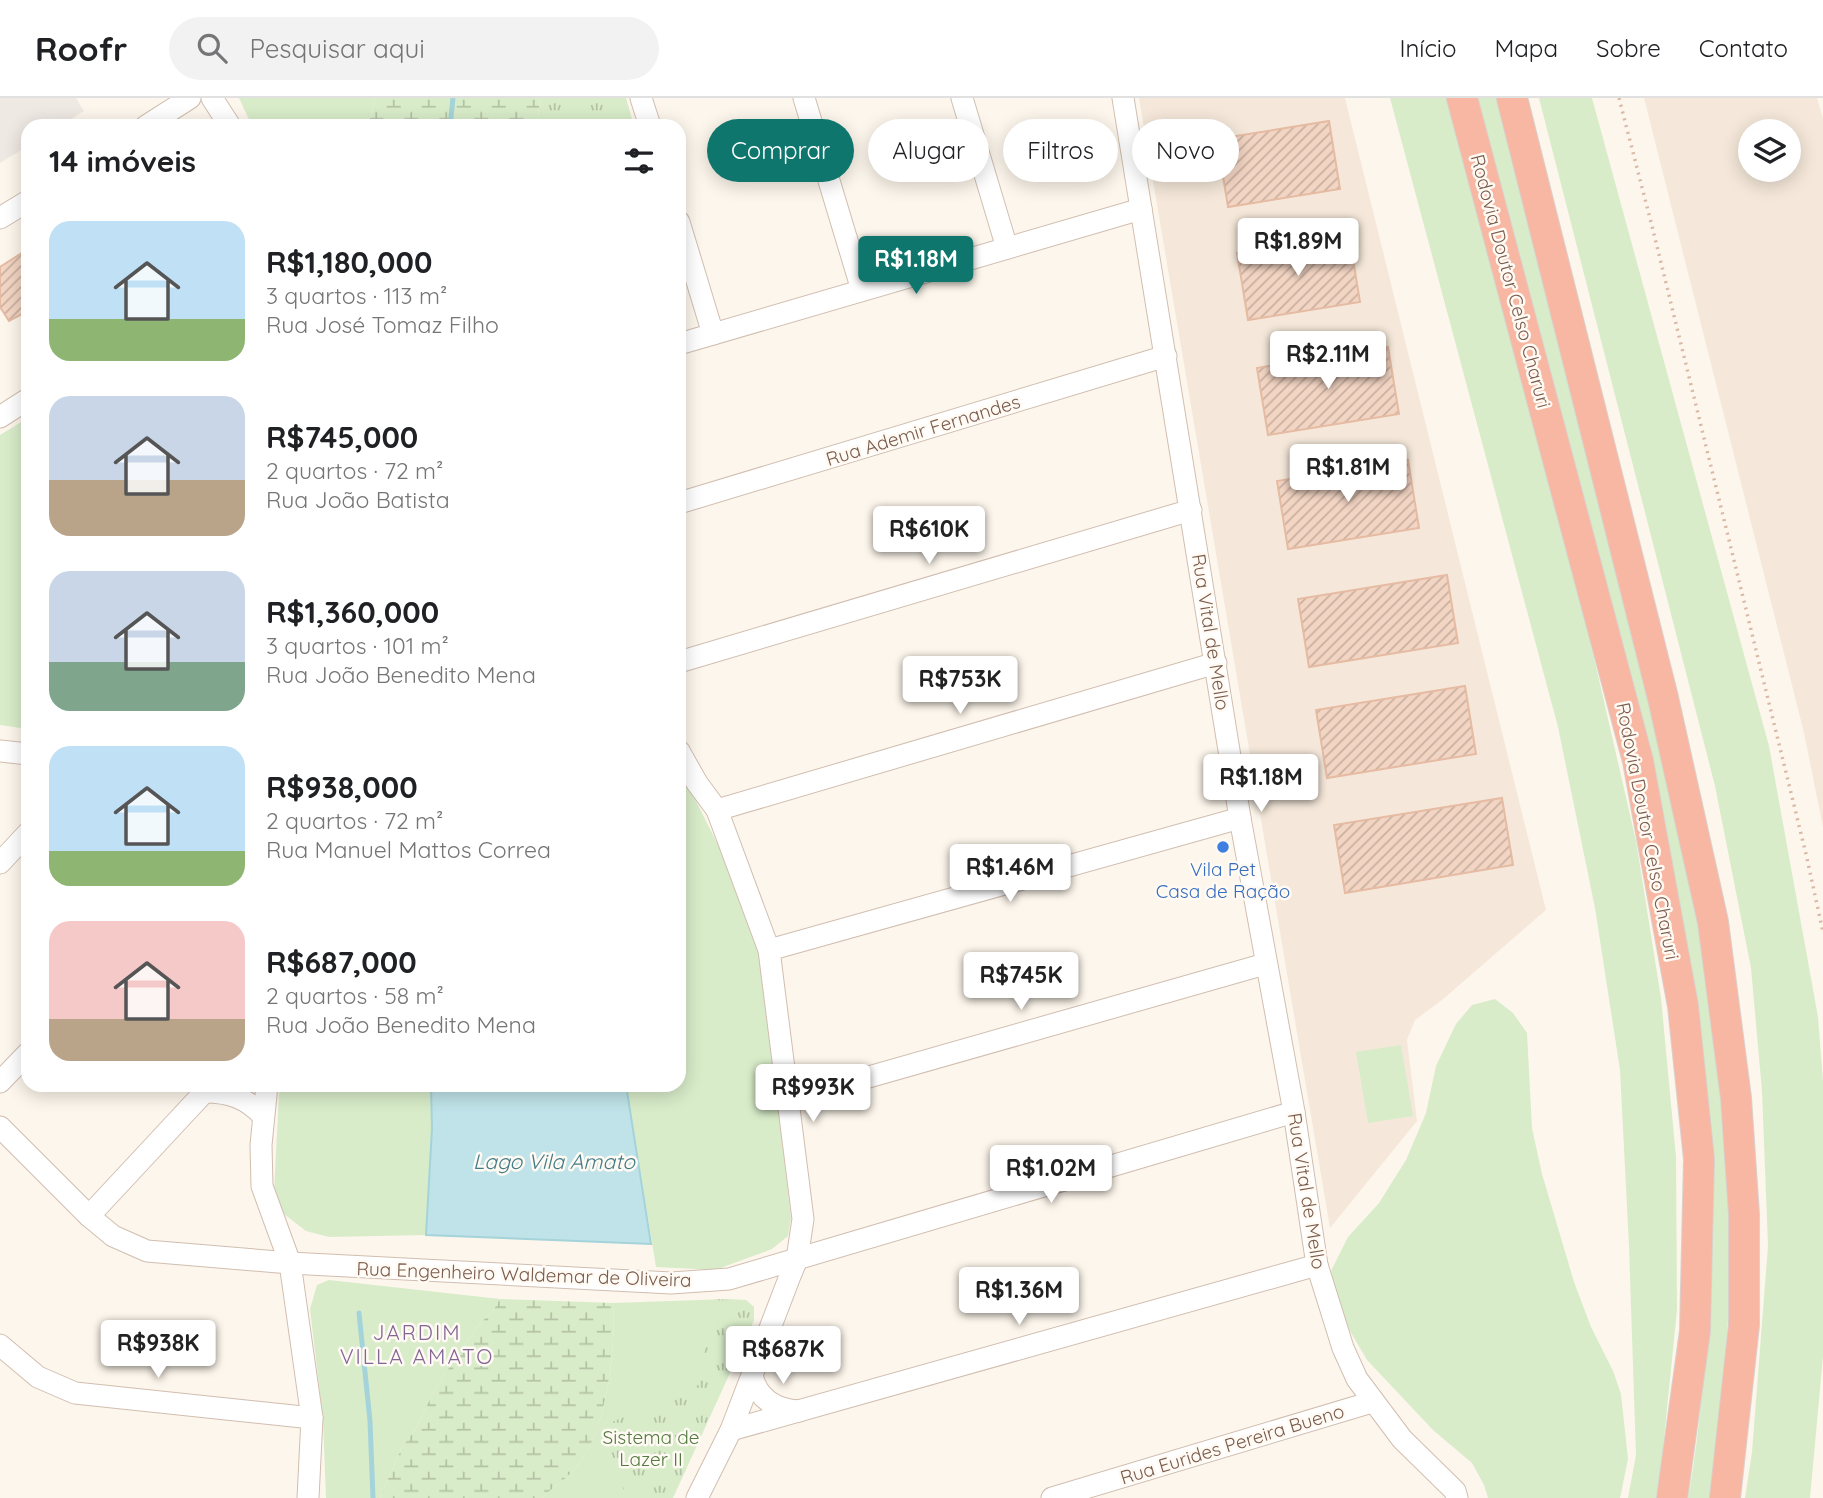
<!DOCTYPE html>
<html lang="pt">
<meta charset="utf-8">
<style>
:root{--surface:#fff;--page:#f2f2f2;--text:#202124;--muted:#757577;--line:#e0e0e0;--accent:#0f766e}
body{margin:0;font-family:Quicksand,sans-serif;background:var(--page);color:var(--text);height:100vh;display:flex;flex-direction:column;font-size:26px;white-space:nowrap}
*{box-sizing:border-box;margin:0}
p{font-size:23px;color:var(--muted)}
.icon{flex:none;width:38px;height:38px;fill:none;stroke:currentColor;stroke-width:2;stroke-linecap:round;stroke-linejoin:round}
.map{position:relative;flex:1;overflow:hidden}
.side{position:absolute;left:21px;top:21px;width:665px;height:973px;display:flex;flex-direction:column;background:var(--surface);border-radius:21px;box-shadow:0 4px 18px #0003}
.side>*{flex:none}
.hud{position:absolute;left:707px;top:21px;width:665px;height:63px;display:flex;gap:14px}
.tools{position:absolute;left:1738px;top:21px;display:grid;gap:14px}
.tools a{display:grid;place-items:center;width:63px;height:63px;border-radius:50%;background:var(--surface);box-shadow:0 4px 18px #0003;font-size:35px}
.price{position:absolute;translate:-50% -60px;padding:0 16px;border-radius:7px;background:#fff;color:#222;font-size:23px;line-height:46px;filter:drop-shadow(0 2px 4px #0008)}
.price::after{content:'';position:absolute;left:50%;top:42px;width:21px;height:16px;margin-left:-10px;background:inherit;clip-path:polygon(0 0,100% 0,50% 100%)}
.price.selected{background:var(--accent);color:#fff}
ul{padding:0;list-style:none}
li{display:flex;align-items:center;gap:21px;height:175px;padding:0 28px}
li span{display:grid;place-items:center;flex:none;width:196px;height:140px;border-radius:21px;color:#555}
li>.icon{margin-inline-start:auto}
span .icon{width:84px;height:84px;fill:#fffc;stroke-width:1}
li b{font-size:30px}
h2{display:flex;justify-content:space-between;align-items:center;height:84px;padding:0 28px;font-size:30px}
.chip{padding:0 24px;border-radius:32px;background:var(--surface);box-shadow:0 4px 18px #0003;font-size:24px;line-height:63px}
.chip.selected{background:var(--accent);color:#fff}
header{display:flex;align-items:center;gap:42px;box-sizing:border-box;height:98px;padding:0 35px;background:var(--surface);border-bottom:2px solid var(--line)}
header strong{font-size:33px}
nav{display:flex;gap:38px;margin-inline-start:auto;font-size:24px}
.search{width:490px;height:63px;background:var(--page);display:flex;align-items:center;gap:18px;box-sizing:border-box;padding:0 24px;border-radius:38px;color:var(--muted);font-size:26px}
.map>svg:first-child{display:block}
.residential{fill:#f5e8da;fill-rule:evenodd}
.industrial{fill:#efe9e4}
.green{fill:#d8ecc9}
.wetland{fill:url(#wetland-marsh)}
.park{fill:url(#park-tufts)}
.water{fill:#bfe3e8;stroke:#a5d3da;stroke-width:2}
.lines{fill:none;stroke-linecap:round;stroke-linejoin:round}
.stream{stroke:#a5d3da;stroke-width:5}
.building{fill:url(#building-hatch);stroke:#e6bba3;stroke-width:2}
.minor-casing{stroke:#d1beb0;stroke-width:23}
.highway-casing{stroke:#dad1cd;stroke-width:32}
.path{stroke:#d9b8a5;stroke-width:3.5;stroke-dasharray:2 5;stroke-linecap:butt}
.minor{stroke:#fff;stroke-width:21}
.highway{stroke:#f7b7a3;stroke-width:30}
.shop-dot{fill:#3f7fe0;stroke:#fffaf3;stroke-width:2.5}
.labels{text-anchor:middle;stroke-width:5;stroke-linejoin:round;paint-order:stroke}
.street-label{font-size:19px;fill:#7a5c4d;stroke:#fffaf3}
.shop-label{font-size:19px;fill:#366cbe;stroke:#fffaf3}
.park-label{font-size:19px;fill:#537a41;stroke:#fffaf3}
.water-label{font-size:21px;font-style:italic;fill:#437c86;stroke:#fffaf3}
.neighbourhood-label{font-size:21px;letter-spacing:2px;fill:#846695;stroke:#fffaf3}
</style>
<header>
<strong>Roofr</strong>
<div class="search"><svg class="icon" aria-label="search" viewBox="0 0 24 24"><circle cx="10" cy="10" r="6"/><path d="M15 15l6 6"/></svg>Pesquisar aqui</div>
<nav><a>Início</a><a>Mapa</a><a>Sobre</a><a>Contato</a></nav>
</header>
<div class="map">
<svg width="1823" height="1400" viewBox="0 0 1823 1400">
<defs>
<pattern id="wetland-marsh" width="20" height="14" patternUnits="userSpaceOnUse" patternTransform="scale(1.75)"><rect width="20" height="14" fill="#d8ecc9"/><path d="M1 5h8M5 5V1M11 12h8M15 12V8" fill="none" stroke="#b4c2a5"/></pattern>
<pattern id="park-tufts" width="24" height="20" patternUnits="userSpaceOnUse" patternTransform="scale(1.75)"><rect width="24" height="20" fill="#d8ecc9"/><path d="M3 7l-1-3M5 7V3M7 7l1-3M15 17l-1-3M17 17v-4M19 17l1-3" fill="none" stroke="#b4c2a5"/></pattern>
<pattern id="building-hatch" width="6" height="6" patternUnits="userSpaceOnUse" patternTransform="scale(1.75)"><rect width="6" height="6" fill="#f3d5c3"/><path d="M-1 1l2-2M0 6l6-6M5 7l2-2" fill="none" stroke="#cab0a1"/></pattern>
</defs>
<rect width="100%" height="100%" fill="#fdf6ec"/>
<g class="residential">
<path d="M1139 0H1345L1546 812 1442 902 1415 922 1407 942 1417 1023 1330 1130Z"/>
<path d="M1644 0H1817L1823 21V729L1804 635ZM1750 33H1788V72H1750Z"/>
</g>
<path class="industrial" d="M0 0H76L84 13 60 28H28V48L0 65Z"/>
<g class="green">
<path d="M239 0H375L368 28H252Z"/>
<path d="M1390 0H1451L1589 538 1636 743 1661 900 1676 1059 1677 1212 1661 1370 1656 1400H1628L1636 1357 1629 1148 1620 972 1595 810 1558 629Z"/>
<path d="M1476 0H1500L1688 759 1729 1010 1730 1189 1724 1285 1712 1400H1688C1710 1282 1707 1162 1708 1043Z"/>
<path d="M1539 0H1592L1769 648 1818 919 1823 984V1258L1810 1400H1745L1752 1354 1768 1148 1762 993 1751 870 1715 688Z"/>
<path d="M28 320V631L0 627V337Z"/>
<path d="M679 674 696 703 732 775 760 860 791 1120 788 1138 772 1151 715 1172 656 1169 626 987H679Z"/>
<path d="M1495 901 1513 915 1527 935 1532 1030 1542 1076 1574 1184 1591 1229 1613 1273 1621 1296 1628 1361 1620 1400H1488L1484 1387 1472 1365 1433 1332 1367 1262 1343 1221 1335 1198 1331 1173 1348 1139 1379 1105 1406 1062 1426 1015 1436 968 1456 926 1472 907Z"/>
<path d="M1401 947 1413 1018 1368 1025 1356 954Z"/>
<path d="M283 987H431L432 1030 426 1137 329 1139 306 1133 284 1116 274 1094 279 996Z"/>
<path d="M329 1182 500 1201 494 1211 477 1229 437 1287 416 1330 401 1351 380 1400H326L323 1321 310 1211 317 1187Z"/>
<path d="M728 1201 746 1202 754 1209V1222L673 1400H542C554 1388 568 1380 578 1367 607 1331 616 1251 613 1205Z"/>
</g>
<g class="wetland">
<path d="M375 0H540L537 28H368Z"/>
<path d="M500 1201 613 1205C616 1250 607 1331 578 1367 568 1380 554 1388 542 1400H380L401 1351 416 1330 437 1287 477 1229 494 1211Z"/>
</g>
<g class="park">
<path d="M540 0H626L634 28H537Z"/>
<path d="M715 1201 745 1203 754 1210V1222L672 1400H626L603 1328 698 1287Z"/>
</g>
<path class="water" d="M431 987H626L651 1146 426 1137 432 1030Z"/>
<g class="lines">
<g class="stream">
<path d="M450 28 453 0"/>
<path d="M359 1215 370 1323 373 1400"/>
</g>
</g>
<g class="building">
<path d="M1329 23 1340 91 1228 109 1217 41Z"/>
<path d="M1349 137 1360 204 1248 222 1237 155Z"/>
<path d="M28 151V213L9 223 0 209V169Z"/>
<path d="M1388 249 1399 316 1268 337 1257 270Z"/>
<path d="M1408 362 1419 430 1288 451 1277 383Z"/>
<path d="M1447 477 1458 545 1309 569 1298 501Z"/>
<path d="M1465 588 1476 656 1327 680 1316 612Z"/>
<path d="M1502 700 1513 767 1345 795 1334 727Z"/>
</g>
<g class="lines">
<g class="minor-casing">
<g id="minor">
<path d="M212 0 230 28"/>
<path d="M641 0 650 28"/>
<path d="M804 0 862 192"/>
<path d="M962 0 1007 150"/>
<path d="M1123 0 1240 720 1294 1014 1317 1167 1343 1250 1357 1281 1402 1341 1455 1393 1457 1400"/>
<path d="M146 28 190 0"/>
<path d="M0 120 28 103"/>
<path d="M679 124 713 236"/>
<path d="M679 246 1141 111"/>
<path d="M0 319 28 301"/>
<path d="M679 405 1166 258"/>
<path d="M679 564 1191 412"/>
<path d="M0 653 28 656"/>
<path d="M679 653 697 685 717 712 769 852 803 1121 797 1161 790 1178 731 1332 697 1400"/>
<path d="M717 712 1216 565"/>
<path d="M0 765 28 735"/>
<path d="M769 852 1240 720"/>
<path d="M0 984 28 955"/>
<path d="M267 987 261 1047 262 1088 290 1165 312 1320 308 1400"/>
<path d="M205 994C229 994 247 1000 263 1018"/>
<path d="M788 1002 1265 866"/>
<path d="M0 1029 89 1118 113 1138 147 1153 290 1165 671 1185 729 1181 1294 1014"/>
<path d="M89 1118 211 987"/>
<path d="M0 1247 38 1279 75 1295 312 1320"/>
<path d="M752 1278C758 1301 776 1312 799 1313"/>
<path d="M731 1332 1317 1167"/>
<path d="M1052 1400 1372 1304"/>
</g>
</g>
<g class="highway-casing">
<g id="highway">
<path d="M1462 0 1638 663 1683 908 1699 1061 1695 1233 1672 1400"/>
<path d="M1512 0 1663 600 1713 824 1736 1000 1744 1116V1227L1725 1400"/>
</g>
</g>
<path class="path" d="M1619 0 1653 132 1806 756 1823 834"/>
<use href="#minor" class="minor"/>
<use href="#highway" class="highway"/>
</g>
<circle class="shop-dot" cx="1223" cy="749" r="7"/>
<g class="labels">
<g class="street-label">
<text transform="translate(1511 183) rotate(75)" y="7">Rodovia Doutor Celso Charuri</text>
<text transform="translate(923 332) rotate(-17)" y="7">Rua Ademir Fernandes</text>
<text transform="translate(1211 534) rotate(81)" y="7">Rua Vital de Mello</text>
<text transform="translate(1648 733) rotate(79)" y="7">Rodovia Doutor Celso Charuri</text>
<text transform="translate(1307 1093) rotate(81)" y="7">Rua Vital de Mello</text>
<text transform="translate(524 1176) rotate(2)" y="7">Rua Engenheiro Waldemar de Oliveira</text>
<text transform="translate(1232 1346) rotate(-17)" y="7">Rua Eurides Pereira Bueno</text>
</g>
<g class="shop-label">
<text x="1223" y="778">Vila Pet<tspan x="1223" dy="22">Casa de Ração</tspan></text>
</g>
<g class="park-label">
<text x="651" y="1346">Sistema de<tspan x="651" dy="22">Lazer II</tspan></text>
</g>
<g class="water-label">
<text x="554" y="1071">Lago Vila Amato</text>
</g>
<g class="neighbourhood-label">
<text x="417" y="1242">JARDIM<tspan x="417" dy="24">VILLA AMATO</tspan></text>
</g>
</g>
</svg>
<div class="tools">
<a><svg class="icon" aria-label="layers" viewBox="0 0 24 24"><path d="M12 4l9 5-9 5-9-5zM3 14l9 5 9-5"/></svg></a>
</div>
<b class="price" style="left:1298px;top:180px">R$1.89M</b>
<b class="price selected" style="left:916px;top:198px">R$1.18M</b>
<b class="price" style="left:1328px;top:293px">R$2.11M</b>
<b class="price" style="left:1348px;top:406px">R$1.81M</b>
<b class="price" style="left:929px;top:468px">R$610K</b>
<b class="price" style="left:960px;top:618px">R$753K</b>
<b class="price" style="left:1261px;top:716px">R$1.18M</b>
<b class="price" style="left:1010px;top:806px">R$1.46M</b>
<b class="price" style="left:1021px;top:914px">R$745K</b>
<b class="price" style="left:813px;top:1026px">R$993K</b>
<b class="price" style="left:1051px;top:1107px">R$1.02M</b>
<b class="price" style="left:1019px;top:1229px">R$1.36M</b>
<b class="price" style="left:158px;top:1282px">R$938K</b>
<b class="price" style="left:783px;top:1288px">R$687K</b>
<div class="hud">
<a class="chip selected">Comprar</a>
<a class="chip">Alugar</a>
<a class="chip">Filtros</a>
<a class="chip">Novo</a>
</div>
<section class="side">
<h2>14 imóveis<svg class="icon" aria-label="filters" viewBox="0 0 24 24"><path d="M4 7h16M4 17h16"/><circle cx="9" cy="7" r="2"/><circle cx="15" cy="17" r="2"/></svg></h2>
<ul>
<li><span style="background:linear-gradient(#bfe0f5 70%,#8fb573 0)"><svg class="icon" aria-label="home" viewBox="0 0 24 24"><path d="M3 11l9-7 9 7M6 9v11h12V9"/></svg></span><div><b>R$1,180,000</b><p>3 quartos · 113 m²</p><p>Rua José Tomaz Filho</p></div></li>
<li><span style="background:linear-gradient(#c9d6e8 60%,#b9a48a 0)"><svg class="icon" aria-label="home" viewBox="0 0 24 24"><path d="M3 11l9-7 9 7M6 9v11h12V9"/></svg></span><div><b>R$745,000</b><p>2 quartos · 72 m²</p><p>Rua João Batista</p></div></li>
<li><span style="background:linear-gradient(#c9d6e8 65%,#7fa58c 0)"><svg class="icon" aria-label="home" viewBox="0 0 24 24"><path d="M3 11l9-7 9 7M6 9v11h12V9"/></svg></span><div><b>R$1,360,000</b><p>3 quartos · 101 m²</p><p>Rua João Benedito Mena</p></div></li>
<li><span style="background:linear-gradient(#bfe0f5 75%,#8fb573 0)"><svg class="icon" aria-label="home" viewBox="0 0 24 24"><path d="M3 11l9-7 9 7M6 9v11h12V9"/></svg></span><div><b>R$938,000</b><p>2 quartos · 72 m²</p><p>Rua Manuel Mattos Correa</p></div></li>
<li><span style="background:linear-gradient(#f6c9c9 70%,#b9a48a 0)"><svg class="icon" aria-label="home" viewBox="0 0 24 24"><path d="M3 11l9-7 9 7M6 9v11h12V9"/></svg></span><div><b>R$687,000</b><p>2 quartos · 58 m²</p><p>Rua João Benedito Mena</p></div></li>
</ul>
</section>
</div>
